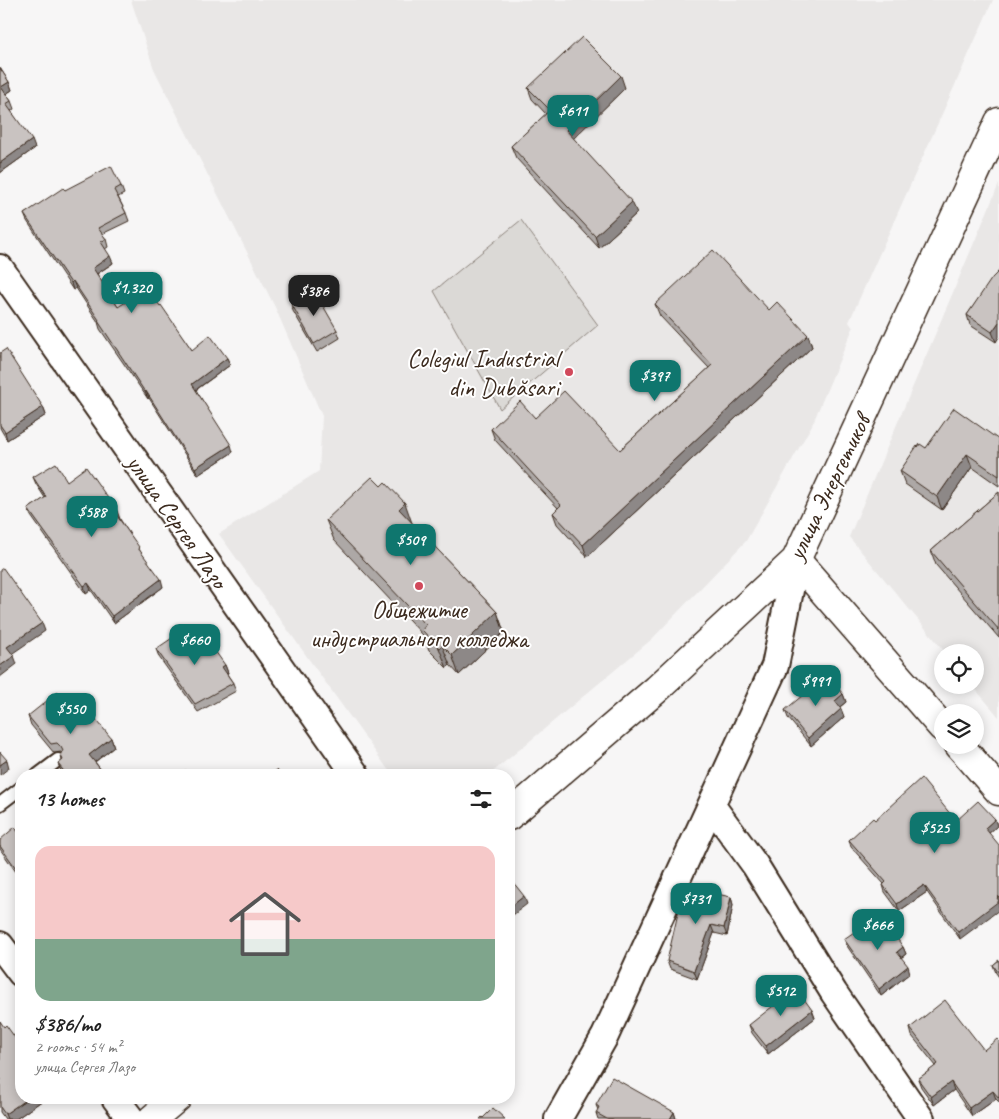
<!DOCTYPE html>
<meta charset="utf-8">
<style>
:root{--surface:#fff;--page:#f6f6f6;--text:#222;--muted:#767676;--line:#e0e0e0;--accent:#0f766e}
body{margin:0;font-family:Caveat,sans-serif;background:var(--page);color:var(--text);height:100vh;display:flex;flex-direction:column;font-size:19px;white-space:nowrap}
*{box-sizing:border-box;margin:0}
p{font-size:16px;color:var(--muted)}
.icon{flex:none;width:28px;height:28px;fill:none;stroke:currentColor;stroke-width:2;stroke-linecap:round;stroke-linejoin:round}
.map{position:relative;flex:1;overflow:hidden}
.drawer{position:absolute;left:15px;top:769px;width:500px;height:335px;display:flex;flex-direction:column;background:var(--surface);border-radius:20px;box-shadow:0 2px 12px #0003}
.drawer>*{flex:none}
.buttons{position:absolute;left:934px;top:644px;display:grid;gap:10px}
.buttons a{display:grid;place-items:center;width:50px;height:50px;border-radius:50%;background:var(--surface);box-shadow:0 2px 12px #0003;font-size:25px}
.price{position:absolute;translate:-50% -42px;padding:0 11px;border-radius:10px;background:var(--accent);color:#fff;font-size:16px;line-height:32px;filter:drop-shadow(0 1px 2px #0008)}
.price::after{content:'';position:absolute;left:50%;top:30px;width:15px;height:11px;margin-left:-8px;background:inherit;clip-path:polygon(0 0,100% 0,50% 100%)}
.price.active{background:#222;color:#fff}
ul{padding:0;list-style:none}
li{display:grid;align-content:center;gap:10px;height:265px;padding:0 20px}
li+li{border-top:1px solid var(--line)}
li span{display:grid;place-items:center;height:155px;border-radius:15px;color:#555}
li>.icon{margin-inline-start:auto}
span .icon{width:90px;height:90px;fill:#fffc;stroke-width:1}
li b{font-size:21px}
h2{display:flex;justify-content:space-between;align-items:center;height:60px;padding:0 20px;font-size:21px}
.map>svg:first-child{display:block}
.built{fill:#e9e7e6}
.green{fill:#dbd9d6;stroke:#8b827a}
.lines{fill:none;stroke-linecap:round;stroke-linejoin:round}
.lane-casing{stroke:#3b2a1e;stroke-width:16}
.street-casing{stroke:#3b2a1e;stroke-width:30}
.secondary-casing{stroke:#3b2a1e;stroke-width:31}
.lane{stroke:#fff;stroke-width:12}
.street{stroke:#fff;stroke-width:26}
.secondary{stroke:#fff;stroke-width:28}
.wall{fill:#ada8a6;stroke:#3b2a1e}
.shaded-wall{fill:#8d8887;stroke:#3b2a1e}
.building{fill:#c9c3c1;stroke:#3b2a1e}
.poi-dot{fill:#d1495b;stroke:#fff;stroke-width:2}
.labels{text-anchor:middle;stroke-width:4;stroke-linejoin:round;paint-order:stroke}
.poi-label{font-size:25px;fill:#3b2a1e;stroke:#fff;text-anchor:end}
.street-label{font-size:25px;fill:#3b2a1e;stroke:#fff}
</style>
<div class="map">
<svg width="999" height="1119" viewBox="0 0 999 1119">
<rect width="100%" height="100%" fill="#f7f6f6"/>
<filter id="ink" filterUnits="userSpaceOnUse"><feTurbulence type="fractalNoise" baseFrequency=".02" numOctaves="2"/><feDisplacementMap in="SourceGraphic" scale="10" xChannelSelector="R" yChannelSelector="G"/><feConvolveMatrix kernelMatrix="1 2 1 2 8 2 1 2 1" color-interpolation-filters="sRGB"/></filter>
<g filter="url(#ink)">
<g class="built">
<path d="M131 0H993L849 322 853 328 812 425 746 541 652 639 489 775H392L219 534 319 471 322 416 275 307 154 69Z"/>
<path d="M999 184V717L972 685H975V652H945L849 537Z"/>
</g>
<path class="green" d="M521 220 598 325 500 409 434 291Z"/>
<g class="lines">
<g class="lane-casing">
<g id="lane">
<path d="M38 775 58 760"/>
<path d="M0 804 21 788"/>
</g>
</g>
<g class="street-casing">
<g id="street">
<path d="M0 268 356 775"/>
<path d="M712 806 755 865 834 993 921 1119"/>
<path d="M0 945 21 973"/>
<path d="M115 1098 131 1119"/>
<path d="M558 1119 605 1036 775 666 796 560"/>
</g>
</g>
<g class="secondary-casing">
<g id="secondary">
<path d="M796 560 942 727"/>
<path d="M959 745 999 791"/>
<path d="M509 816 657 689 796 560 999 122"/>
<path d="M152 1119 177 1098"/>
</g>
</g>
<use href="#lane" class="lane"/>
<use href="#street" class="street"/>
<use href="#secondary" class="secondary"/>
</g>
<g class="wall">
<path d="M0 68 9 82 12 90 6 94 11 101 14 109 11 111 35 148 0 173Z"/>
<path d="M528 88H625L573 138 637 213 599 248 516 158 511 146 546 114 532 99Z"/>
<path d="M121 186 124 194 118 197 126 213 129 221 102 234 106 239 108 247 105 249 113 263 97 274 118 307 144 303 160 306 192 350 227 358 230 365 196 390 233 452 198 475 149 398 148 399 100 329 98 322 76 288 73 290 27 221 24 214 65 190Z"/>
<path d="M999 271 996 342 970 325 967 315Z"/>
<path d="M291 303 337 330 340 338 317 352 293 311Z"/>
<path d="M655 304 769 310 808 335 812 347 587 557 557 524 553 513 558 508 495 440 491 429 535 418 620 450 709 368 660 316Z"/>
<path d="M0 353 43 407 46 415 7 440 0 428Z"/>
<path d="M999 440V486L972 467 942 510 905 484 900 471 918 447 926 448Z"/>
<path d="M33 477 67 481 120 519 163 587 114 623 91 590 86 594 31 516 28 509 45 498 36 484Z"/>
<path d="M999 492V638L936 565 931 551Z"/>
<path d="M326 520 411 522 497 612 504 632 459 675 450 665 447 668 429 650 423 635 334 540Z"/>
<path d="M189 644 225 665 228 673 227 674 233 683 236 691 198 712 159 657 156 649Z"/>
<path d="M843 694 846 702 840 707 844 717 811 746 788 718 785 710Z"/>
<path d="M28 716 80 719 111 738 114 747 95 762 105 775H63L58 764 62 761 61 756 62 753 61 752 54 753 31 725Z"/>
<path d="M995 819 997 826 989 833 960 939 927 892 899 911 885 892 883 885 884 884 851 847 849 840 875 820 956 821Z"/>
<path d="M18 832H21V879L0 849V840Z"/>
<path d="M731 897 733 905 727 936 714 933 697 979 670 969 667 961Z"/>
<path d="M844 939 903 947 906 954 901 958 910 973 881 996 847 946Z"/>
<path d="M999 960V977L996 973 993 965Z"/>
<path d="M812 1010 815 1018 768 1054 752 1033 749 1025Z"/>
<path d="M0 1021 21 1098H42L43 1100 16 1119H5L0 1112Z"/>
<path d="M910 1028 984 1050 999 1041V1102L996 1099 972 1116 954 1090 934 1105 921 1087 918 1079 936 1066 912 1036Z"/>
<path d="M596 1105 674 1112 676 1119H598L596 1113 598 1110Z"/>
</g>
<g class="shaded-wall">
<path d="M621 76 625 88 570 142 566 130Z"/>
<path d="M9 82 12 90 4 95 1 87Z"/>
<path d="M32 140 35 148 0 173V163Z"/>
<path d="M632 202 637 213 599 248 595 236Z"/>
<path d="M110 256 113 263 95 275 93 268Z"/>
<path d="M73 281 76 288 73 290 71 283Z"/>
<path d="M999 322V337L996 342 992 332Z"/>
<path d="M808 335 812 347 587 557 583 545Z"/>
<path d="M227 358 230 365 194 391 192 384Z"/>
<path d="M146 391 149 398 148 399 145 392Z"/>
<path d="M43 407 46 415 7 440 5 432Z"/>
<path d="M231 445 233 452 198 475 195 468Z"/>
<path d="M967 454 972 467 942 510 937 497Z"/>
<path d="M405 503 412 523 399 509Z"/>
<path d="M117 511 120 519 118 520 115 513Z"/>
<path d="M161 579 163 587 114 623 112 616Z"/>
<path d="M88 583 91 590 86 594 84 586Z"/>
<path d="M497 612 504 632 459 675 452 655Z"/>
<path d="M42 623 45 631 10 655 7 647Z"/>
<path d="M442 645 450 665 447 668 439 648Z"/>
<path d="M14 656 17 664 0 677V666Z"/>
<path d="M225 665 228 673 225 675 222 667Z"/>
<path d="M843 694 846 702 837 709 835 701Z"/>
<path d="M841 709 844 717 811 746 808 738Z"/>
<path d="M111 738 114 747 92 764 89 755Z"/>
<path d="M7 760 9 768 0 775V765Z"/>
<path d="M995 819 997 826 987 835 985 828Z"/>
<path d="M924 885 927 892 899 911 897 904Z"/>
<path d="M524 896 527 904 509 918V908Z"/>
<path d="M999 896V910L960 939 958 932Z"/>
<path d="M731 897 733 905 727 936 724 928Z"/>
<path d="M711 925 714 933 697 979 694 971Z"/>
<path d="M903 947 906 954 899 959 897 952Z"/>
<path d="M908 966 910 973 881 996 879 989Z"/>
<path d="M812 1010 815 1018 768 1054 766 1046Z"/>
<path d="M951 1082 954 1090 934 1105 931 1097Z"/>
<path d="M993 1091 996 1099 972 1116 969 1108Z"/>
<path d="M28 1098H42L43 1100 16 1119H7L5 1114Z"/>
<path d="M674 1112 676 1119H670Z"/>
</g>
<g class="building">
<path d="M582 37 621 76 566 130 632 202 595 236 511 146 550 110 528 88Z"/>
<path d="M0 68 9 82 1 87 11 101 6 104 32 140 0 163Z"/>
<path d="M111 166 121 186 114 190 126 213 98 228 106 239 101 242 110 256 93 268 118 307 138 294 144 303 153 296 160 306 161 305 192 350 210 335 227 358 192 384 231 445 195 468 146 391 145 392 98 321 99 320 73 281 71 283 24 214 63 188 65 190Z"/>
<path d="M713 250 769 310 777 302 808 335 583 545 553 513 561 505 491 429 520 401 535 418 564 391 620 450 712 365 655 304Z"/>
<path d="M999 271V322L992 332 967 315 992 278Z"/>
<path d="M314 290 337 330 314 344 291 303Z"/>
<path d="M6 349 43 407 5 432 0 425V353Z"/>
<path d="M954 408 999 440V476L967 454 937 497 900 471 917 446 918 447 920 444 926 448Z"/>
<path d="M56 463 67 481 86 467 117 511 115 513 139 547 138 548 161 579 112 616 88 583 84 586 28 509 46 497 33 477Z"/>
<path d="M372 477 381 486 385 482 405 503 399 509 497 612 452 655 442 645 439 648 422 630 426 625 326 520Z"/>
<path d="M999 492V630L931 551Z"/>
<path d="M3 568 42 623 7 647 14 656 0 666V570Z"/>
<path d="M181 632 189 644 203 634 225 665 222 667 233 683 195 704 156 649Z"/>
<path d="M827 675 843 694 835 701 841 709 808 738 785 710Z"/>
<path d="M58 692 80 719 90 712 111 738 89 755 105 775H67L58 764 63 760 61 756 63 751 61 747 57 743 51 744 28 716Z"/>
<path d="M0 752 7 760 0 765Z"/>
<path d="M186 770 190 775H179Z"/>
<path d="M277 770 281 775H269Z"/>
<path d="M921 778 956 821 978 801 995 819 985 828 999 845V896L997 898 999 901 958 932 924 885 897 904 883 885 886 882 849 840 873 818 875 820Z"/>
<path d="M15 827 18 832 20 830 21 832V875L0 846V840Z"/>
<path d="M509 877 524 896 509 908Z"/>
<path d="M684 887 731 897 724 928 711 925 694 971 667 961Z"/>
<path d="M880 914 903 947 897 952 908 966 879 989 844 939Z"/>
<path d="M999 960V973L993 965Z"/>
<path d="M796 988 812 1010 766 1046 749 1025Z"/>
<path d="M945 1000 984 1050 997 1039 999 1041V1098L993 1091 969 1108 951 1082 931 1097 918 1079 938 1064 910 1028Z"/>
<path d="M0 1021 4 1027 6 1025 21 1046V1098H28L5 1114 0 1107Z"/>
<path d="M612 1077 674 1112 670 1119H607L596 1113 599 1107 596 1105Z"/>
<path d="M493 1108 505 1119H480L482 1117 483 1118Z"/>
</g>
</g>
<g class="poi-dot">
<circle cx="569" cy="372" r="5"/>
<circle cx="419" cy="586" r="5"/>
</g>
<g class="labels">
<g class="poi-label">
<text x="559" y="367">Colegiul Industrial<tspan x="559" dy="29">din Dubăsari</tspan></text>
<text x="419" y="618" text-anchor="middle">Общежитие<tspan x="419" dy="29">индустриального колледжа</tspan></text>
</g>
<g class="street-label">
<text transform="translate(828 487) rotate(-64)" y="9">улица Энергетиков</text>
<text transform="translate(178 521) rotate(55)" y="9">улица Сергея Лазо</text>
</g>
</g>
</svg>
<div class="buttons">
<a><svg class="icon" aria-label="locate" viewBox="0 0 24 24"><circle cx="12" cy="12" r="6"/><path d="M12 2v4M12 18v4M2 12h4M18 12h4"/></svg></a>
<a><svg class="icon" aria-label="layers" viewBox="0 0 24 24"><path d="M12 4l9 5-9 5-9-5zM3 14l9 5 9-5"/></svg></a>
</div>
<b class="price" style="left:573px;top:137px">$611</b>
<b class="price" style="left:132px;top:314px">$1,320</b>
<b class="price active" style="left:314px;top:317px">$386</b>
<b class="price" style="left:655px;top:402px">$397</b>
<b class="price" style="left:92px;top:538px">$588</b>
<b class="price" style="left:411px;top:566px">$509</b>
<b class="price" style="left:195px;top:666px">$660</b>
<b class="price" style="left:816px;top:707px">$991</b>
<b class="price" style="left:71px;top:735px">$550</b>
<b class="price" style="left:935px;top:854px">$525</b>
<b class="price" style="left:696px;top:925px">$731</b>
<b class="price" style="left:878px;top:951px">$666</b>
<b class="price" style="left:781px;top:1017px">$512</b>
<section class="drawer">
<h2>13 homes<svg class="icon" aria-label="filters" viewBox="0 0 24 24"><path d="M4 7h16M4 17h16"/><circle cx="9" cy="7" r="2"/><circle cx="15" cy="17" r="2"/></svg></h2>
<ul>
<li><span style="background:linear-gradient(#f6c9c9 60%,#7fa58c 0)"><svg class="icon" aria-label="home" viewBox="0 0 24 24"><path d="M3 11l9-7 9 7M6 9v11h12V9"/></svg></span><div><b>$386/mo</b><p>2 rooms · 54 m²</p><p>улица Сергея Лазо</p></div></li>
</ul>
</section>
</div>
